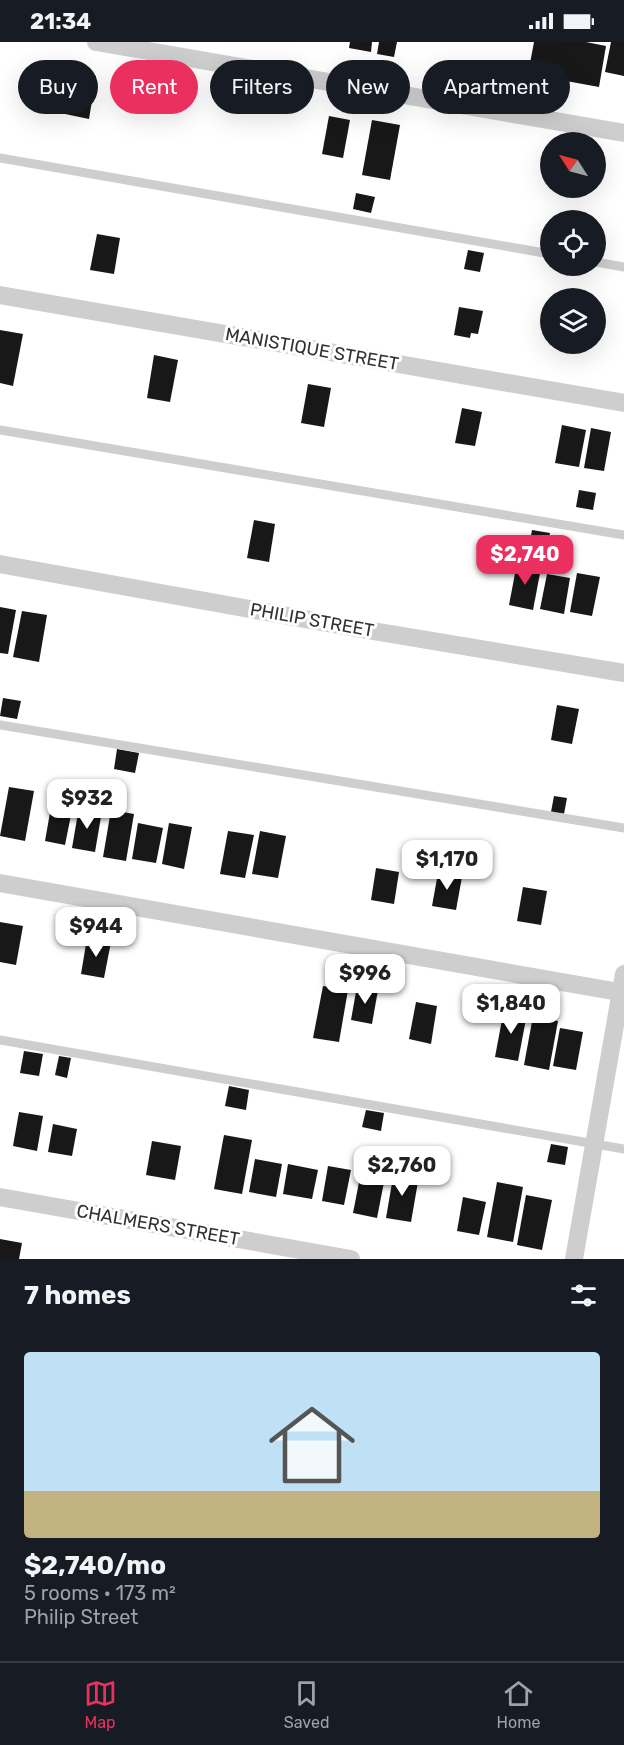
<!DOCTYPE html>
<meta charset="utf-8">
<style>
:root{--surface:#171b24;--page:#242831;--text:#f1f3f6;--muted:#9ea1a6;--line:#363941;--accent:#eb2f5e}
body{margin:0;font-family:Rubik,sans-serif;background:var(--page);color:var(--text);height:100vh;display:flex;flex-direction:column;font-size:22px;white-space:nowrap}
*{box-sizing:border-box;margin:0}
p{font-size:20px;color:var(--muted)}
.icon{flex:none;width:33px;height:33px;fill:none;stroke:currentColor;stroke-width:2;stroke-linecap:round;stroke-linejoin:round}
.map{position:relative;height:1217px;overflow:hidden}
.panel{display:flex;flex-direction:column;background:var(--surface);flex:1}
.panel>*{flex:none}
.top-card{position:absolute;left:18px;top:18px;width:588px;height:54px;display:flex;gap:12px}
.needle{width:39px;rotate:306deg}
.buttons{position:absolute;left:540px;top:90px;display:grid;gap:12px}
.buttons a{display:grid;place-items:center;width:66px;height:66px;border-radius:50%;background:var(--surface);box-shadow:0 6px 24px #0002;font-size:30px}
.price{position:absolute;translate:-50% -51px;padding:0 14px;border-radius:12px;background:#fff;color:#222;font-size:20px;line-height:39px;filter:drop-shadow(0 2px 3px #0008)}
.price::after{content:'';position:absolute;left:50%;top:36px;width:18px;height:14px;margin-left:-9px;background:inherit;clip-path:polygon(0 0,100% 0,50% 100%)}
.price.current{background:var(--accent);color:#fff}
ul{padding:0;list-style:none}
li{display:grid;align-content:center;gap:12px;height:318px;padding:0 24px}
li+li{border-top:2px solid var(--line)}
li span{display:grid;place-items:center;height:186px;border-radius:6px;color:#555}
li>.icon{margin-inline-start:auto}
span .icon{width:108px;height:108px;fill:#fffc;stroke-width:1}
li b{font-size:26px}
h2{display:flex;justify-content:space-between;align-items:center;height:72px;padding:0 24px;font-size:26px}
.pill{padding:0 21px;border-radius:27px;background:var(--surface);box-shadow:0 6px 24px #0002;font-size:21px;line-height:54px}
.pill.current{background:var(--accent);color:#fff}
.status{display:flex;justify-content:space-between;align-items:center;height:42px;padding:0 30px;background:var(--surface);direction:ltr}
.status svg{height:16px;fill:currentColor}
.dock{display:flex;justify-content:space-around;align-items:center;height:84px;border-top:2px solid var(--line);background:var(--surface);font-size:16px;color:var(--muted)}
.dock a{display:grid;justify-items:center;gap:3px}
.dock .current{color:var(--accent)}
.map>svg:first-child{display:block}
.building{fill:#181818}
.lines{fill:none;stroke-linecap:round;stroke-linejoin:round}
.service{stroke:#cecece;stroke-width:9}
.minor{stroke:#cecece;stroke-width:18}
.labels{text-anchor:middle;stroke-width:6;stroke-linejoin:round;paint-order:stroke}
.street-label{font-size:18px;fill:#313131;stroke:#fff}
</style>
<div class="status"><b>21:34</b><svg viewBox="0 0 49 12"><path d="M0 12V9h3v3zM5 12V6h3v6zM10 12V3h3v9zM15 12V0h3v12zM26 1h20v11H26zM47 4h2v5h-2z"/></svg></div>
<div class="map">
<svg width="624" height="1217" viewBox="0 0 624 1217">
<rect width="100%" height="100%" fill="#fff"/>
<g class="building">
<path d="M350 0H372L371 10 349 6Z"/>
<path d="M379 0H397L394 15 377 12Z"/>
<path d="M534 0H586L606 4 599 45 528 32Z"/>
<path d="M611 0H624V34L605 30Z"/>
<path d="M73 30 96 34 89 77 65 72Z"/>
<path d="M329 74 350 78 343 116 322 112Z"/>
<path d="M372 78 400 83 390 138 362 133Z"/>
<path d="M356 151 375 155 371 171 353 167Z"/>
<path d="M97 192 120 196 114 232 90 228Z"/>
<path d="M468 208 484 211 480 230 464 227Z"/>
<path d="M459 265 483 269 478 292 471 291 470 296 454 293Z"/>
<path d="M0 288 23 292 13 344 0 341Z"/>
<path d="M154 313 178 318 170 360 147 356Z"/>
<path d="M308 342 331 346 324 385 301 381Z"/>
<path d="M462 366 482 370 475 404 455 401Z"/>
<path d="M562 383 586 388 579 425 555 421Z"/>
<path d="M591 386 611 390 604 429 584 426Z"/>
<path d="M579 448 596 451 593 468 576 465Z"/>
<path d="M254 478 275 482 269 520 247 516Z"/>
<path d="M532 488 550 491 547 508 529 505Z"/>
<path d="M517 521 541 526 533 568 509 563Z"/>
<path d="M577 531 600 535 592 574 570 570Z"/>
<path d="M547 532 570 536 564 572 540 567Z"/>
<path d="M0 565 16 568 8 612 0 611Z"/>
<path d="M22 569 47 573 39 620 13 615Z"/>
<path d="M3 656 21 659 17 677 0 674Z"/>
<path d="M557 663 579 667 572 702 551 698Z"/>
<path d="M117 707 139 711 135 731 114 727Z"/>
<path d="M9 745 34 749 25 799 0 794Z"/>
<path d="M554 754 567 756 564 772 551 770Z"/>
<path d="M51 765 72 768 65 803 45 799Z"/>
<path d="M79 765 102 769 95 810 72 806Z"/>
<path d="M111 768 134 772 126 819 103 815Z"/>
<path d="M138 781 163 786 156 821 132 817Z"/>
<path d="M169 781 192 785 184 827 162 822Z"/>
<path d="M228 789 254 793 245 836 220 832Z"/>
<path d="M260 789 286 794 278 836 252 832Z"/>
<path d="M376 826 399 830 394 862 371 858Z"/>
<path d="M438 831 462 835 456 868 432 864Z"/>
<path d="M523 845 547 849 541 883 517 879Z"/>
<path d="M0 880 23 884 16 923 0 920Z"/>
<path d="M87 896 111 900 104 936 81 932Z"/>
<path d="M323 944 348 948 339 1000 313 996Z"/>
<path d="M357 944 378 948 372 982 351 978Z"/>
<path d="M416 960 437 964 431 1002 409 997Z"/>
<path d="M504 967 527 972 518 1019 495 1015Z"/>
<path d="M533 974 558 979 549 1028 524 1023Z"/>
<path d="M560 986 583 990 576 1028 553 1024Z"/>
<path d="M24 1009 43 1012 39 1034 20 1031Z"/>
<path d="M59 1014 71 1016 67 1036 55 1033Z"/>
<path d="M229 1044 249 1048 246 1068 225 1064Z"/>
<path d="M366 1068 384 1071 381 1089 362 1085Z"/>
<path d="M19 1070 43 1074 37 1109 13 1104Z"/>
<path d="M53 1082 77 1087 72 1114 48 1110Z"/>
<path d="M224 1093 252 1098 242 1152 214 1147Z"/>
<path d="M152 1099 181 1104 175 1138 146 1133Z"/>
<path d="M551 1102 568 1105 565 1123 547 1120Z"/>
<path d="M255 1117 282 1122 276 1155 249 1150Z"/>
<path d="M288 1122 318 1128 312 1157 283 1152Z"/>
<path d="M328 1124 351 1128 344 1163 322 1159Z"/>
<path d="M394 1129 419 1134 411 1180 386 1176Z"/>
<path d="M361 1130 385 1135 377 1176 353 1171Z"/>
<path d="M497 1140 523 1145 513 1200 487 1195Z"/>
<path d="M526 1153 552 1158 542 1208 517 1203Z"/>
<path d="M463 1155 486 1160 479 1193 457 1189Z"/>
<path d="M0 1197 22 1201 19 1217H0Z"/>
</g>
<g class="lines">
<g class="service">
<path d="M0 116 550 212"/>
<path d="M596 220 624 225"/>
<path d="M0 388 624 493"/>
<path d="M0 683 624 786"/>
<path d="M0 998 624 1107"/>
</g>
<g class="minor">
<path d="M96 0 624 91"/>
<path d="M0 253 624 361"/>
<path d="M0 522 355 586 624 631"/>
<path d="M0 841 624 951"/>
<path d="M0 1155 351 1217"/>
<path d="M574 1217 624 932"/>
</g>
</g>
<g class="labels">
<g class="street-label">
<text transform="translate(312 307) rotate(10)" y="6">MANISTIQUE STREET</text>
<text transform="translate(312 578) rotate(10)" y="6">PHILIP STREET</text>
<text transform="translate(158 1183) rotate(10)" y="6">CHALMERS STREET</text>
</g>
</g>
</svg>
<div class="buttons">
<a><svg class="needle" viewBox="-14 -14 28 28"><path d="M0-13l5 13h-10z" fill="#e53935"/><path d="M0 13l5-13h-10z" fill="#9ea1a6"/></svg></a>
<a><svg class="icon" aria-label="locate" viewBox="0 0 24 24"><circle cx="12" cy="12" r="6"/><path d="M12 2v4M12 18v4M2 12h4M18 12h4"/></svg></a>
<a><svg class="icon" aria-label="layers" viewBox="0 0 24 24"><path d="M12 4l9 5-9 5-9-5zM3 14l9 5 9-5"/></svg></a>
</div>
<b class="price current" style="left:525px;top:544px">$2,740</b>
<b class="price" style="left:87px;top:788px">$932</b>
<b class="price" style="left:447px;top:849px">$1,170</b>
<b class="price" style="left:96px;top:916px">$944</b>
<b class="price" style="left:365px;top:963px">$996</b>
<b class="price" style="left:511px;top:993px">$1,840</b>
<b class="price" style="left:402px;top:1155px">$2,760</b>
<div class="top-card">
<a class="pill">Buy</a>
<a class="pill current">Rent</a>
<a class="pill">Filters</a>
<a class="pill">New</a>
<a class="pill">Apartment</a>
</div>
</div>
<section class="panel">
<h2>7 homes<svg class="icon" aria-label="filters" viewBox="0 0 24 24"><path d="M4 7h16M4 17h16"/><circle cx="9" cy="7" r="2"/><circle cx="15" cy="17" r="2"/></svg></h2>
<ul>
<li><span style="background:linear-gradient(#bfe0f5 75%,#c2b280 0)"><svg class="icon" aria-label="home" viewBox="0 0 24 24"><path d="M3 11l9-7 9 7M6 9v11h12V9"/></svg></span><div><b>$2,740/mo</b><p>5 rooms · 173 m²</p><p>Philip Street</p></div></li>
</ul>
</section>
<nav class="dock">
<a class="current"><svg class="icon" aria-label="map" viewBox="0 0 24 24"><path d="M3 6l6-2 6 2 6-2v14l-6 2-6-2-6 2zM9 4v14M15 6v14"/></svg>Map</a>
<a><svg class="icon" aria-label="saved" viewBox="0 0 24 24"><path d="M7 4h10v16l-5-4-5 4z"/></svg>Saved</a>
<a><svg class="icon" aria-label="home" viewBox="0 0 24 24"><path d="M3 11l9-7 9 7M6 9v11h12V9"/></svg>Home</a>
</nav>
